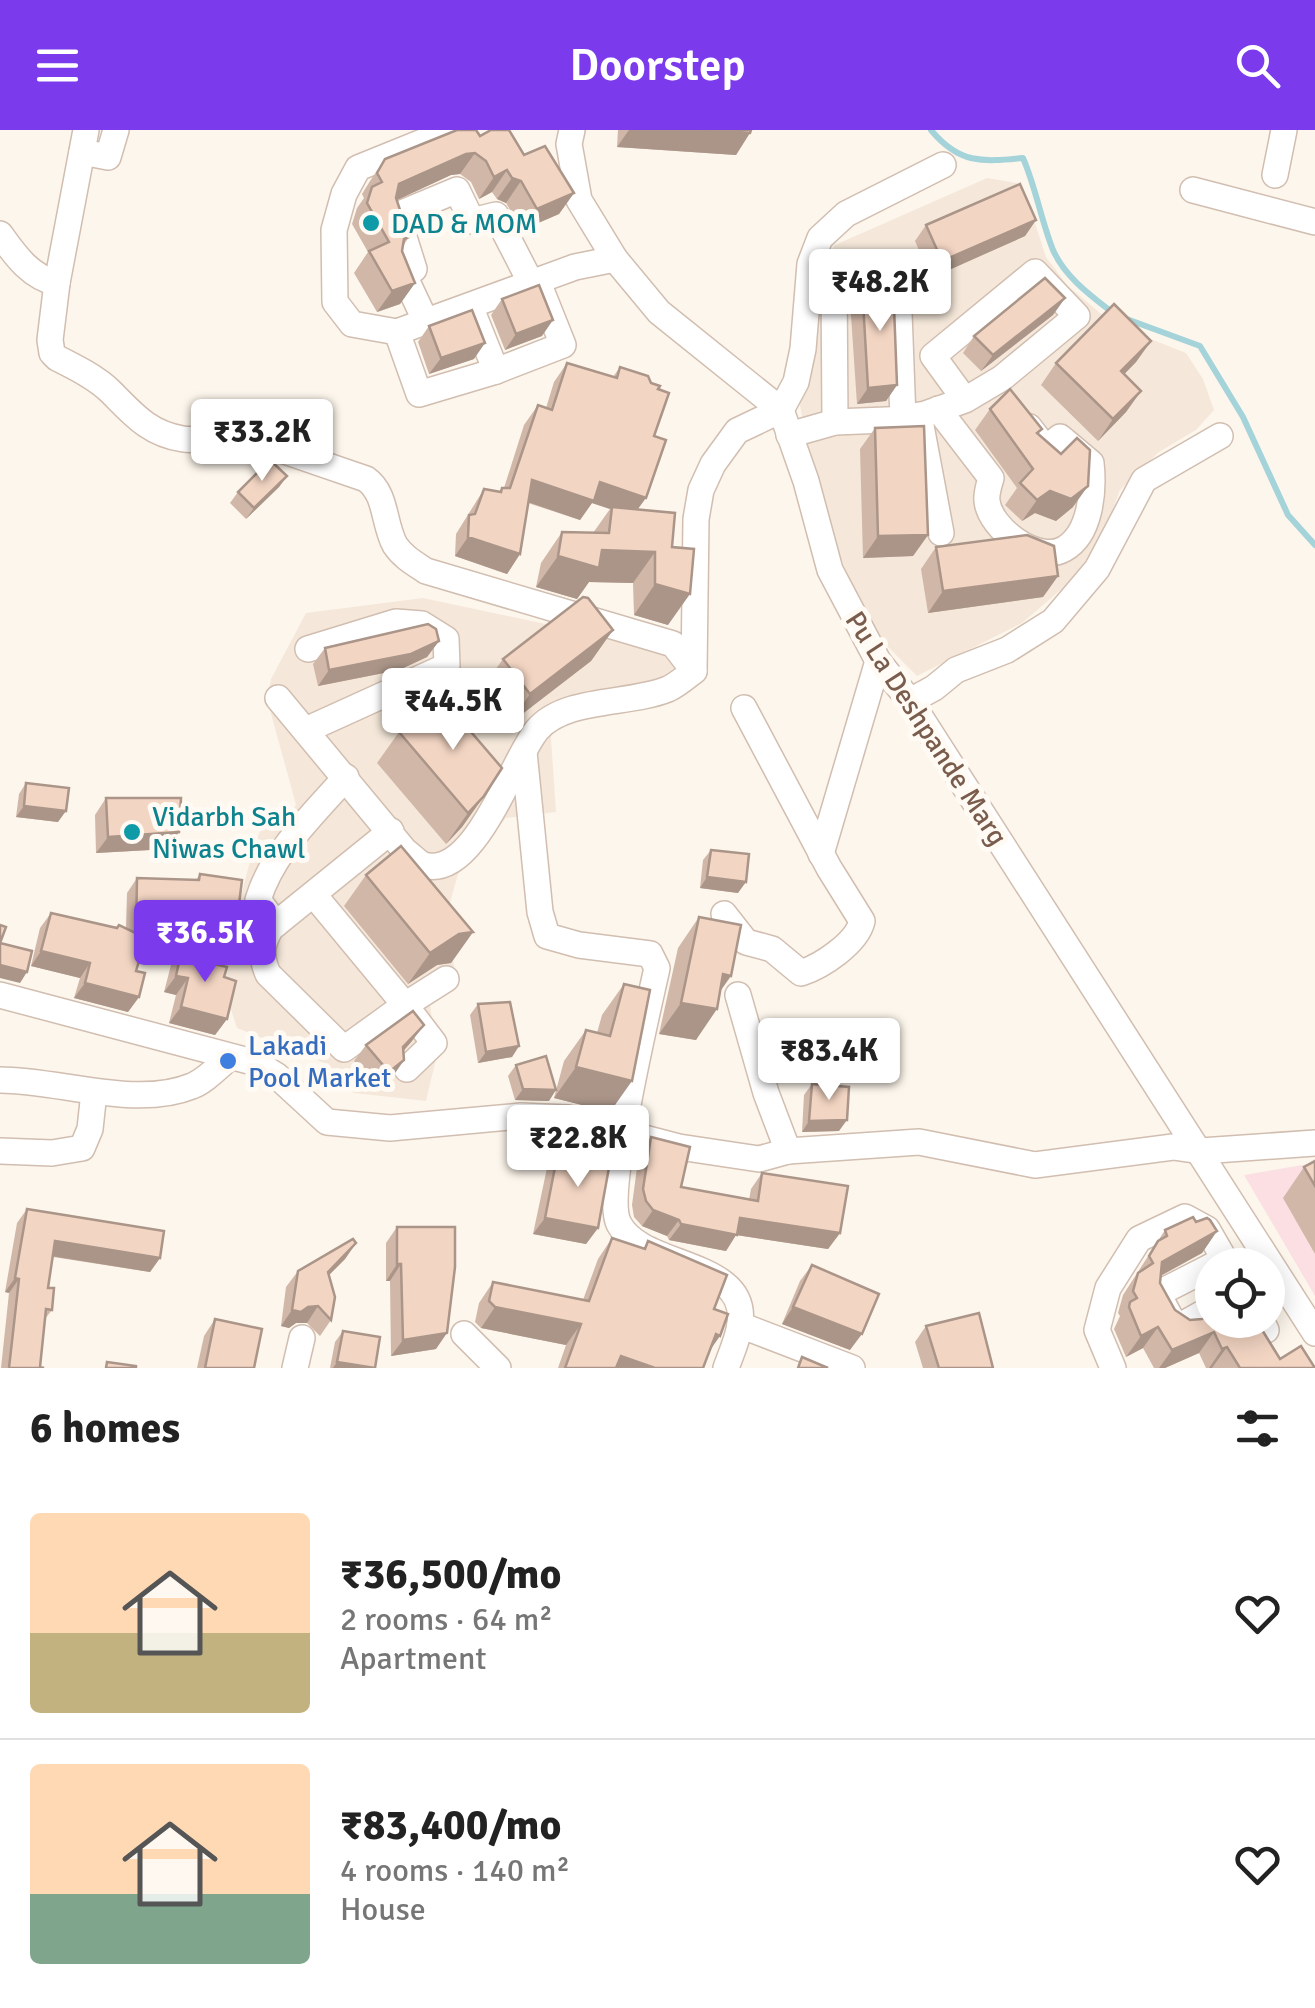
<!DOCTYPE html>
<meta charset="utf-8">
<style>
:root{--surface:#fff;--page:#f6f6f6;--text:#222;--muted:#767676;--line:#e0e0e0;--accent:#7c3aed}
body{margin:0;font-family:Signika,sans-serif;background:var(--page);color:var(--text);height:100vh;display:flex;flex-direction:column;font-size:38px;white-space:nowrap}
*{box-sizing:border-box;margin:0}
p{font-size:32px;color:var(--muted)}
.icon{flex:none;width:55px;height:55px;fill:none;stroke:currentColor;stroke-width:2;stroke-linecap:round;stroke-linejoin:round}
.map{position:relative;height:1238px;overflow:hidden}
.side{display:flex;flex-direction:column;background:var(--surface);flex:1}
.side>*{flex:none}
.controls{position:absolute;left:1195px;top:1118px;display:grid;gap:20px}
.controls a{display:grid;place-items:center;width:90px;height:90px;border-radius:50%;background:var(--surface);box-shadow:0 5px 25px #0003;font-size:50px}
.price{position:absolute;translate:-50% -85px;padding:0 22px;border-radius:10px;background:#fff;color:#222;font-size:32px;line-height:65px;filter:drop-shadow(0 2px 5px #0008)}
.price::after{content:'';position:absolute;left:50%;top:60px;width:30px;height:22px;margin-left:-15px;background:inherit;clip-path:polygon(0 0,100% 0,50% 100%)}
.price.active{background:var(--accent);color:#fff}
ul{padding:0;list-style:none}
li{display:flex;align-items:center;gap:30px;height:250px;padding:0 30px}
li+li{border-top:2px solid var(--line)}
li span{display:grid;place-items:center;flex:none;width:280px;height:200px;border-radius:10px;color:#555}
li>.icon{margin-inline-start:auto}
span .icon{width:120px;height:120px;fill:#fffc;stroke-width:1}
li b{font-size:42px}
h2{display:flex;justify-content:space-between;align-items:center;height:120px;padding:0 30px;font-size:42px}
header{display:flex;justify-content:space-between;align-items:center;height:130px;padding:0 30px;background:var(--accent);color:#fff;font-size:45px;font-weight:600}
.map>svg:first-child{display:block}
.residential{fill:#f5e8da}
.medical{fill:#fbdfe3}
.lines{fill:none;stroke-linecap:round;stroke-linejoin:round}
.stream{stroke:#a5d3da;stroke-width:6}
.minor-casing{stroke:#d1beb0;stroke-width:28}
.minor{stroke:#fff;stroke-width:25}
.wall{fill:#d1b7a8}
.shaded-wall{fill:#aa9588}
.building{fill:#f3d5c3;stroke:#aa9588;stroke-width:2.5}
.culture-dot{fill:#0f9aa8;stroke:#fffaf3;stroke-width:4}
.shop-dot{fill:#3f7fe0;stroke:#fffaf3;stroke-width:4}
.labels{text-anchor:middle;stroke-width:10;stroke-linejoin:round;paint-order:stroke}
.culture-label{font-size:28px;fill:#0d838f;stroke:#fffaf3;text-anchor:start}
.street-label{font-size:28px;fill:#7a5c4d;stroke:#fffaf3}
.shop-label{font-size:28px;fill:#366cbe;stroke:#fffaf3;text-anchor:start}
</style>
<header><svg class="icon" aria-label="menu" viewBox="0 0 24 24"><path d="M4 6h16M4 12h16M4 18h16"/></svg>Doorstep<svg class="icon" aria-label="search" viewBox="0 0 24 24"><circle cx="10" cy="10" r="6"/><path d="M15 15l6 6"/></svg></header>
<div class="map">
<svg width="1315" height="1238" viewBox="0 0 1315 1238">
<rect width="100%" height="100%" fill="#fdf6ec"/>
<g class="residential">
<path d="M987 48 1017 53 1032 84 1046 127 1067 155 1113 194 1186 223 1203 249 1214 280 1196 300 1159 322 1120 360 1103 406 1070 452 1022 493 917 546 885 514 857 470 837 418 807 315 796 252 819 140 835 115Z"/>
<path d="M423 468 673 521 683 566 550 593 556 682 506 688 459 741 448 779 456 855 428 861 437 925 426 971 354 963 329 935 237 898 220 847 250 731 264 689 290 685 296 675 267 569 271 549 306 483Z"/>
</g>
<path class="medical" d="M1315 1033V1166L1244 1045Z"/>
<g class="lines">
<g class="stream">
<path d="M931 0C959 34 982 32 1023 28 1036 58 1041 90 1053 120 1065 147 1090 165 1113 183"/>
<path d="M1124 188 1200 216 1243 287 1288 385 1315 415"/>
</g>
<g class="minor-casing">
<g id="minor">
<path d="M86 0 57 153 50 210 52 223 57 228C75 237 97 248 111 262 133 284 149 304 183 309 202 312 219 304 238 305L366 349C387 364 383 393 395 415 403 427 414 433 426 441L673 514 694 541 696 389 701 360 713 334 737 301 781 280 796 252 803 219 810 134 820 108 846 84 943 35"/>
<path d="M572 0 569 14 579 70 615 129 659 182 781 280 806 351 830 440 878 531 910 571 1315 1203"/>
<path d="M82 22 108 27 116 0"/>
<path d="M1275 45 1284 0"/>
<path d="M1193 60 1315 92"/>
<path d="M0 104C15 125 30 147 57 153"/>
<path d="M470 176 496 241 419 264 397 202 575 137 615 129"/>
<path d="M426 192 403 143 414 139 397 85 457 60 472 91 496 85 531 153"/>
<path d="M397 202 352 194 335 172 334 100 344 64 358 38 452 0"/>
<path d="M496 241 563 215 541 160"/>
<path d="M938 279 991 348C989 355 986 364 987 371 990 399 1038 434 1064 419 1091 404 1094 360 1091 333L1060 307 1046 319 1029 297"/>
<path d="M919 285 941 403"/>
<path d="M835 292 834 152C858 148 878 142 898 156L903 289"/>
<path d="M789 305 835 292 911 289 965 270 1002 248 1077 186 1035 142 933 226 965 270"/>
<path d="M278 568 405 721C411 725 417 732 423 735 475 751 512 630 537 600 565 567 629 575 668 559 677 555 686 547 694 541"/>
<path d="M910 571 934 558 956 540 1007 520 1053 491 1097 439 1144 350 1220 306"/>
<path d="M306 600 447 536 446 509 422 494 396 492 308 519"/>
<path d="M524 622 540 782 547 806 579 815 650 824 657 838C648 880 603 1065 619 1094 642 1139 749 1129 740 1194 738 1209 731 1224 726 1238"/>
<path d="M821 724 878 531"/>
<path d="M314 765 405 875 344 919 268 844C260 825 261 815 271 798L391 701"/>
<path d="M724 784 746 812 772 819 801 843C822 836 857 813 862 791L829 738 744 578"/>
<path d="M276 794 258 770C272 722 314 684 346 647"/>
<path d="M0 865 256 933 277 946 327 992 390 998 521 986 568 988 679 1017 759 1029 788 1021 919 1012 1035 1035 1173 1017 1201 1021 1315 1013"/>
<path d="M738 865 766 963 788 1021"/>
<path d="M407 939 434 913 405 875 446 849"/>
<path d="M0 950C59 950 136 979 192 956 205 951 218 937 229 928"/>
<path d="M0 1021 52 1023 82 1018 90 999 94 962"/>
<path d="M1212 1136 1161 1162 1160 1168 1174 1194 1180 1196 1212 1178"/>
<path d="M1261 1190 1266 1200"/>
<path d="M740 1195 852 1238"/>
<path d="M464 1204 498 1238"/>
<path d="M295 1238 302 1208"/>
<path d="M1113 1238 1097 1200 1108 1158 1139 1109 1185 1087 1207 1099 1222 1125 1220 1132 1214 1135"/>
</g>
</g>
<use href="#minor" class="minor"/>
</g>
<g class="wall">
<path d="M618 0H751L736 25 617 17Z"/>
<path d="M480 6 524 25 574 63 559 84 522 100 506 73 497 69 492 62 479 69 471 52 460 44 451 45 397 70 409 107 403 116 402 121 415 153 400 174 377 182 354 143 368 122 352 94 357 78 364 68 362 64 370 51 385 29Z"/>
<path d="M1036 90 1025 106 931 148 915 111 926 95Z"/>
<path d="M862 154 897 255 886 271 857 274 850 171Z"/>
<path d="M1065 168 1053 185 981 241 963 223 974 206Z"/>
<path d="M502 169 542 206 505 220 491 185Z"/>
<path d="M429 196 474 229 429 244 418 212Z"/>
<path d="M1151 211 1136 232 1124 244 1141 261 1126 282 1098 311 1041 255 1056 233Z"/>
<path d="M567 233 613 247 620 237 654 306 638 379 672 417 668 495 634 485 633 453 589 452 577 469 536 457 541 433 562 402 593 403 610 379 592 373 580 390 528 373 520 424 507 444 455 426 456 404 484 359 500 361 504 358 524 295 538 275 546 278 554 252Z"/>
<path d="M990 279 1038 304 1073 377 1056 391 1035 383 1022 391 1005 375 1017 358 975 300Z"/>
<path d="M875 298 928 405 913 426 863 428 860 319Z"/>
<path d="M287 346 279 357 246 389 230 373 238 362Z"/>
<path d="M936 417 1058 446 1043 467 928 483 921 439Z"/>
<path d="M613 500 591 531 508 595 481 560 503 529Z"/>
<path d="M439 511 427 527 399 540 318 556 313 534 325 518Z"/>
<path d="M399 602 484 666 462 697 446 714 377 633Z"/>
<path d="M26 653 58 692 16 687 19 664Z"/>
<path d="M106 668 168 719 96 723 95 685Z"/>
<path d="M711 720 738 763 700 758 703 730Z"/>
<path d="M200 744 238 782 228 797 180 791 169 819 143 818 136 841 139 867 128 882 74 868 80 848 31 836 40 798 51 783 116 798 119 795 126 799 127 763 137 748 196 750Z"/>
<path d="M366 745 473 802 451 833 437 835 408 854 344 776Z"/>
<path d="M699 787 720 861 696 910 659 904 678 818Z"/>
<path d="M182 818 210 833 224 847 227 889 215 905 169 893 176 865 164 862 171 835Z"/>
<path d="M624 854 610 982 554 968 564 931 586 900 597 903 602 885Z"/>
<path d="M478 874 519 916 512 927 478 933 470 885Z"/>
<path d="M412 911 403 921 404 930 393 946 377 959 354 931 366 915Z"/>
<path d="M516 935 549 971 515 970 508 946Z"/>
<path d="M812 954 839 1001 802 1002 804 965Z"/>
<path d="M651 1007 681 1057 749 1070 751 1059 762 1043 840 1103 828 1119 736 1105 726 1121 669 1110 667 1106 642 1096 634 1087 632 1075 639 1023Z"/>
<path d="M558 1022 598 1098 586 1114 533 1104 547 1038Z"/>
<path d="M1315 1031V1124L1283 1068 1304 1037Z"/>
<path d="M27 1079 160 1128 150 1142 53 1127 48 1158 52 1180 44 1190 40 1237 44 1238H1L9 1163 5 1162 17 1093Z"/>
<path d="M1196 1092 1217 1101 1202 1123 1161 1146 1160 1153 1175 1180 1190 1190H1260L1258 1193 1280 1229 1315 1238H1206L1199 1223 1165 1238H1154L1143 1218 1126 1227 1114 1199 1120 1186 1118 1183 1123 1165 1165 1100Z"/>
<path d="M397 1097 436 1219 391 1226 390 1151H386V1113Z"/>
<path d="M612 1108 643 1119 648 1111 714 1179 709 1221 703 1238H558L566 1215 481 1198 475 1192 479 1173 493 1152 583 1170 598 1129Z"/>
<path d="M356 1113 345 1129 329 1145 331 1190 320 1206 307 1193H296L289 1198 281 1196 286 1157 298 1141Z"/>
<path d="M812 1135 850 1220 782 1194 800 1151Z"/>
<path d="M215 1189 254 1238H197L204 1206Z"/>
<path d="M926 1196 993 1238H923L915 1212Z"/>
<path d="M343 1201 375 1238H330L335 1212Z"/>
</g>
<g class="shaded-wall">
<path d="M629 0H698L750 3 736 25 617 17Z"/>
<path d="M475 23 460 44 451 45 384 76 399 54 466 24Z"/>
<path d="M507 40 492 62 479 69 494 47Z"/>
<path d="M512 48 521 51 506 73 497 69Z"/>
<path d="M574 63 559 84 522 100 537 79Z"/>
<path d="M1036 90 1025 106 931 148 942 131Z"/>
<path d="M415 153 400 174 377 182 392 161Z"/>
<path d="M1065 168 1053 185 981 241 993 225Z"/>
<path d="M553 190 542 206 505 220 516 204Z"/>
<path d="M1151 211 1136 232 1106 263 1121 241Z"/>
<path d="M485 213 474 229 429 244 441 228Z"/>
<path d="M897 255 886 271 857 274 868 258Z"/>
<path d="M1141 261 1126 282 1098 311 1113 289Z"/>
<path d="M287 346 279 357 246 389 254 378Z"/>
<path d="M532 350 600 352 646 368 632 387 612 377 610 379 592 373 580 390 519 369Z"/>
<path d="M1088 356 1073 377 1056 391 1035 383 1022 391 1037 370 1050 361Z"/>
<path d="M928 405 913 426 863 428 878 406Z"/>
<path d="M468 407 520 424 507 444 455 426Z"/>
<path d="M602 420 655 422 633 453 589 452 577 469 536 457 558 426Z"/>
<path d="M1058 446 1043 467 928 483 943 461Z"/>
<path d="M655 454 690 464 668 495 634 485Z"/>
<path d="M613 500 591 531 508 595 530 564Z"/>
<path d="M439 511 427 527 399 540 318 556 329 540Z"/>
<path d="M484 666 462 697 446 714 468 683Z"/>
<path d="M24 676 66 681 58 692 16 687Z"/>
<path d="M179 702 168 719 96 723 108 707Z"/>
<path d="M707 747 746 752 738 763 700 758Z"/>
<path d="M180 775 238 782 228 797 170 789Z"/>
<path d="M473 802 451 833 437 835 408 854 430 823 459 804Z"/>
<path d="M136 804 179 805 169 819 126 818Z"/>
<path d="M41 821 90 833 80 848 31 836Z"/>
<path d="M0 835 27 842 20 853 0 848Z"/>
<path d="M723 844 731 846 709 877Z"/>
<path d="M176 846 188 848 176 865 164 862Z"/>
<path d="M85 853 139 867 128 882 74 868Z"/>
<path d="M681 873 717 879 696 910 659 904Z"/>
<path d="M181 877 227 889 215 905 169 893Z"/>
<path d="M424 895 412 911 392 934 403 917Z"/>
<path d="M519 916 512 927 478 933 486 922Z"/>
<path d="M404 930 393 946 377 959 389 942Z"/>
<path d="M576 937 632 951 610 982 554 968Z"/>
<path d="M523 959 556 960 549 971 515 970Z"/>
<path d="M847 990 839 1001 802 1002 809 991Z"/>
<path d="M653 1080 679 1090 667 1106 642 1096Z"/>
<path d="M545 1088 598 1098 586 1114 533 1104Z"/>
<path d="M740 1088 840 1103 828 1119 736 1105 726 1121 669 1110 681 1094Z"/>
<path d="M1217 1101 1202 1123 1147 1153 1162 1132Z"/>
<path d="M55 1111 160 1128 150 1142 45 1125Z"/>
<path d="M356 1113 345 1129 316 1158 328 1142Z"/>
<path d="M397 1134H401L390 1151H386Z"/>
<path d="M15 1148 19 1149 9 1163 5 1162Z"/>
<path d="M318 1176 307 1193H296L289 1198 281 1196 292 1180Z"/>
<path d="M495 1177 581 1194 566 1215 481 1198Z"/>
<path d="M793 1177 862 1204 850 1220 782 1194Z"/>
<path d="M1158 1197 1143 1218 1126 1227 1141 1206Z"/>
<path d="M1214 1202 1199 1223 1165 1238H1159L1172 1220Z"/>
<path d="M447 1203 436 1219 391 1226 403 1210Z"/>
<path d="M716 1204 720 1206 706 1226Z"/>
<path d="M1227 1217 1212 1238H1209L1222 1219Z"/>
<path d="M621 1226 655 1238H612Z"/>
<path d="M337 1232 370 1238H333Z"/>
</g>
<g class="building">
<path d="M457 0H476L480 6 491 0H509L524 25 545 16 574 63 537 79 521 51 512 48 507 40 494 47 486 31 475 23 466 24 399 54 396 68 409 107 404 109 402 121 415 153 392 161 369 121 389 112 367 73 372 57 382 52 377 43 385 29Z"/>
<path d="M698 0H751L750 3Z"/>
<path d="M1020 54 1036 90 942 131 926 95Z"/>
<path d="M1045 148 1065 168 993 225 974 206Z"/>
<path d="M893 150 897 255 868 258 862 154Z"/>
<path d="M539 155 553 190 516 204 502 169Z"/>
<path d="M1114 174 1151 211 1121 241 1141 261 1113 289 1056 233Z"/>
<path d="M472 180 485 213 441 228 429 196Z"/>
<path d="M567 233 617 248 620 237 648 246 651 253 660 256 658 259 669 263 654 306 666 310 646 368 600 352 594 371 532 350 520 424 468 407 469 385 475 384 484 359 501 362 502 358H510L538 275 552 280Z"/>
<path d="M1010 259 1042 299 1037 303 1061 324 1077 308 1090 320 1088 356 1071 369 1050 361 1037 370 1020 353 1033 339 990 279Z"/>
<path d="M924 296 928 405 878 406 875 298Z"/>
<path d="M270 330 287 346 254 378 238 362Z"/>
<path d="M612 377 675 383 672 417 694 419 690 464 655 454V422L602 420 599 438 558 426 562 402 609 403Z"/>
<path d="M1027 405 1054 416 1058 446 943 461 936 417Z"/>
<path d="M583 467 588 468 613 500 530 564 503 529Z"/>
<path d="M428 494 436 499 439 511 411 524 329 540 325 518Z"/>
<path d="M441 567 502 638 484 666 468 683 399 602Z"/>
<path d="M26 653 69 658 66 681 24 676Z"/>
<path d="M106 668H181L179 702 108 707Z"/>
<path d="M401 716 473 802 459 804 430 823 366 745Z"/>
<path d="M711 720 749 724 746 752 707 747Z"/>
<path d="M200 744 242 750 238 782 180 775 179 805 136 804 137 748 199 750Z"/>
<path d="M51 783 117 798 119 795 146 808 136 841 145 843 139 867 85 853 90 833 41 821Z"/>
<path d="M699 787 741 795 731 846 723 844 717 879 681 873Z"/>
<path d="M0 795 6 797 0 813 32 821 27 842 0 835Z"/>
<path d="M182 818 212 826 210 833 227 837 224 847 236 851 227 889 181 877 188 848 176 846Z"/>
<path d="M624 854 650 860 632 951 576 937 586 900 610 906Z"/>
<path d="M510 872 519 916 486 922 478 874Z"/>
<path d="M413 881 424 895 403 917 404 930 389 942 366 915Z"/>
<path d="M546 926 556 960 523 959 516 935Z"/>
<path d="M812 954 849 957 847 990 809 991Z"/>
<path d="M651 1007 690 1017 681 1057 758 1071 762 1043 848 1056 840 1103 740 1088 737 1105 681 1094 679 1090 653 1080 646 1071 643 1059Z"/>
<path d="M558 1022 610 1032 598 1098 545 1088Z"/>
<path d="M1315 1031V1056L1304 1037Z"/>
<path d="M27 1079 164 1101 160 1128 55 1111 48 1158H54L52 1180 46 1179 40 1237 44 1238H9L19 1149 15 1148Z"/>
<path d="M1193 1087 1196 1092 1207 1088 1210 1090 1217 1101 1162 1132 1160 1153 1175 1180 1190 1190 1202 1189 1212 1183V1190H1256L1280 1229 1301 1216 1315 1238H1240L1227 1217 1222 1219 1214 1202 1172 1220 1158 1197 1141 1206 1129 1177 1130 1172 1137 1168 1133 1161 1138 1143 1153 1133 1149 1126 1158 1111 1167 1106 1165 1100Z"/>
<path d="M397 1097H455V1137L447 1203 403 1210 401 1134H397Z"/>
<path d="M612 1108 645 1119 648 1111 727 1145 714 1179 728 1184 720 1206 716 1204 703 1238H655L621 1226 616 1238H565L581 1194 495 1177 489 1171 493 1152 589 1171Z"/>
<path d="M353 1109 356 1113 328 1142 335 1167 331 1190 318 1176 308 1177 301 1182 292 1180 298 1141Z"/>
<path d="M812 1135 879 1164 862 1204 793 1177Z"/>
<path d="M979 1183 993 1238H939L926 1196Z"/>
<path d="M215 1189 262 1199 254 1238H205Z"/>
<path d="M343 1201 380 1207 375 1238 337 1232Z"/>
<path d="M802 1227 828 1238H798Z"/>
<path d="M107 1232 136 1236V1238H106Z"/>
</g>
<g class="culture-dot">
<circle cx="371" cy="93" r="10"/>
<circle cx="132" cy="702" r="10"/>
</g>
<circle class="shop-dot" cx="228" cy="931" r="10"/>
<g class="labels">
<g class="culture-label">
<text x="391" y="103">DAD &amp; MOM</text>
<text x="152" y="696">Vidarbh Sah<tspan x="152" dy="32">Niwas Chawl</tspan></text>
</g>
<g class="street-label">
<text transform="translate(927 598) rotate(57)" y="10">Pu La Deshpande Marg</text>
</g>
<g class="shop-label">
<text x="248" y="925">Lakadi<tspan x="248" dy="32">Pool Market</tspan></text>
</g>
</g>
</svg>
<div class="controls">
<a><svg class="icon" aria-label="locate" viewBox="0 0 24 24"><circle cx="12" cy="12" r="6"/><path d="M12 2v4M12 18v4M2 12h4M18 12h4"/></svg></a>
</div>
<b class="price" style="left:880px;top:204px">₹48.2K</b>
<b class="price" style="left:262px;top:354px">₹33.2K</b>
<b class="price" style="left:453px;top:623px">₹44.5K</b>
<b class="price active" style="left:205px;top:855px">₹36.5K</b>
<b class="price" style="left:829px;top:973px">₹83.4K</b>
<b class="price" style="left:578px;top:1060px">₹22.8K</b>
</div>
<section class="side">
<h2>6 homes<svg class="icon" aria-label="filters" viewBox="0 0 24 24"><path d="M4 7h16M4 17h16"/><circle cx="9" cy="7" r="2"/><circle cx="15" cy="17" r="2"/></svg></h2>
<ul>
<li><span style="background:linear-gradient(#ffd9b3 60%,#c2b280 0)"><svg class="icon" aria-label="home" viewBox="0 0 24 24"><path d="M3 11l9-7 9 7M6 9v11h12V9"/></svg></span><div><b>₹36,500/mo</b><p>2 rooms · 64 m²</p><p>Apartment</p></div><svg class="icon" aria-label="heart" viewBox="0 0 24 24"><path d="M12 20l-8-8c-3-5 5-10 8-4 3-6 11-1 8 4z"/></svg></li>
<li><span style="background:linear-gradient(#ffd9b3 65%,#7fa58c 0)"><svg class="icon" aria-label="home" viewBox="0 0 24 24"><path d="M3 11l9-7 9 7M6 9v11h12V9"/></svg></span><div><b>₹83,400/mo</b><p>4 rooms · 140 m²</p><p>House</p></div><svg class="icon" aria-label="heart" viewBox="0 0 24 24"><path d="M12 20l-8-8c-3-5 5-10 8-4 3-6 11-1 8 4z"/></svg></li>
</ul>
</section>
